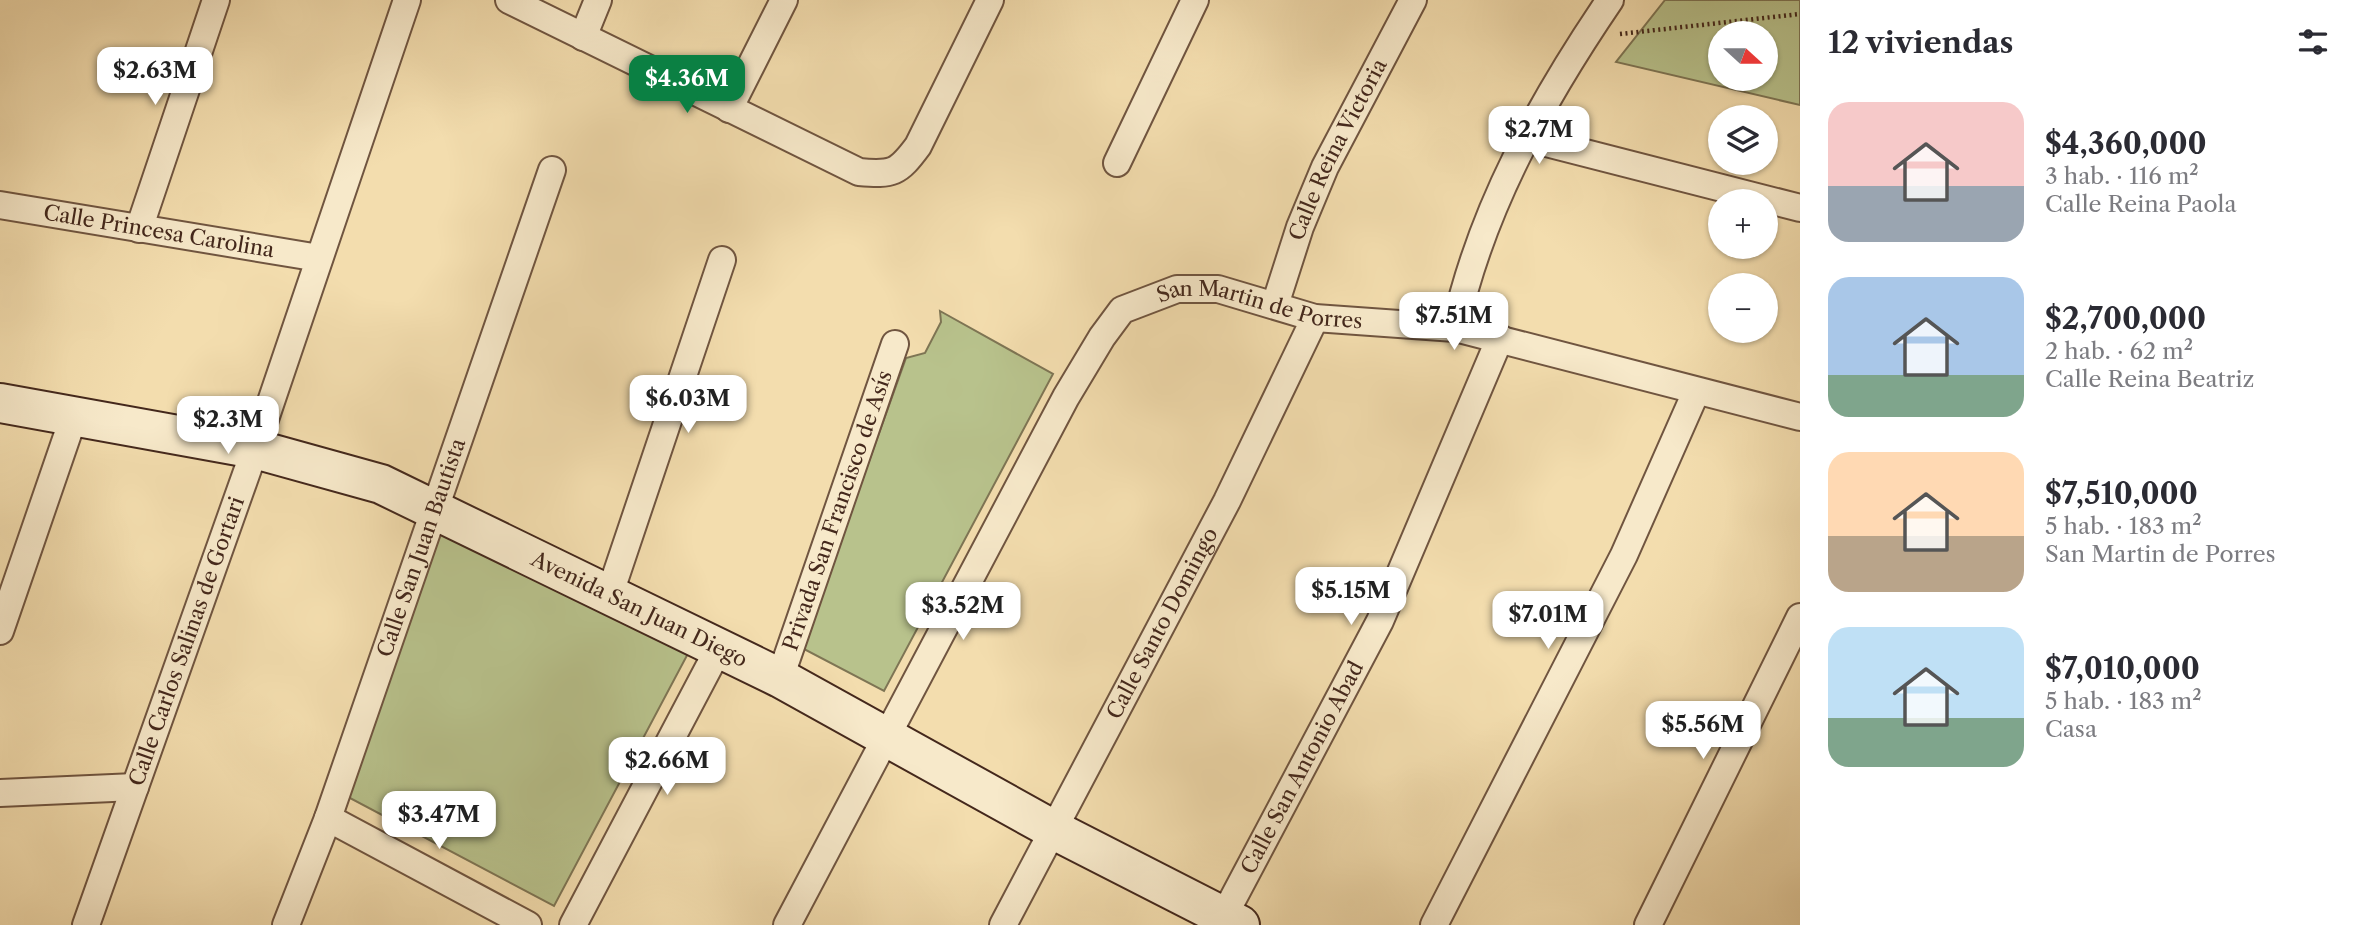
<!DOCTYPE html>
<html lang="es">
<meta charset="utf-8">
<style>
:root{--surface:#fff;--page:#f7f7f7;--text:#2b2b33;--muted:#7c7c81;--accent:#0b8043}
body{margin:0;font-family:"Libre Caslon Text",serif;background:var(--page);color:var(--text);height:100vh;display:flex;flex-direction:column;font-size:26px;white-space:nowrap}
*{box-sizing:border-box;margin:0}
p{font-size:23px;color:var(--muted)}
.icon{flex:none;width:38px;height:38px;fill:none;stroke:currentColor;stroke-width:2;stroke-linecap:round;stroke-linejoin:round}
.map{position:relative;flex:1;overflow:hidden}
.details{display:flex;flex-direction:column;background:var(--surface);width:560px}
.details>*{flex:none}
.needle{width:46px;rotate:111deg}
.fabs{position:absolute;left:1708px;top:21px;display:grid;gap:14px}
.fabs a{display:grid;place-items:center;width:70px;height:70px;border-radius:50%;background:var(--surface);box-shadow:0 2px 5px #0004;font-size:35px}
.price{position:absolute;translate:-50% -60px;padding:0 16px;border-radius:14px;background:#fff;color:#222;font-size:23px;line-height:46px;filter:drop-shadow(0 2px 4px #0008)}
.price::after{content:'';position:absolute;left:50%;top:42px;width:21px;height:16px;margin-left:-10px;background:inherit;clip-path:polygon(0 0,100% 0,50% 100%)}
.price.active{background:var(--accent);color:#fff}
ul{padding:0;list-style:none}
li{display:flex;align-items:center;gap:21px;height:175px;padding:0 28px}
li span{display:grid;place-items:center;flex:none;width:196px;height:140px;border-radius:21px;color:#555}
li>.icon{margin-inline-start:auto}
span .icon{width:84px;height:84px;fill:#fffc;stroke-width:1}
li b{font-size:30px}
h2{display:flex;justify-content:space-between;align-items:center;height:84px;padding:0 28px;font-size:30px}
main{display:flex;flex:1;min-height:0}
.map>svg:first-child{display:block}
.green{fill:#b8c28c;stroke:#7e7554;stroke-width:2;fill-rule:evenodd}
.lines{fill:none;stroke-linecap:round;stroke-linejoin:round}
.street-casing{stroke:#705540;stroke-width:30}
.secondary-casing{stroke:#44281c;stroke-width:42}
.path{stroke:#44281c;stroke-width:4.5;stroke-dasharray:2 3.5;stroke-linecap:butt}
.street{stroke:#f7e9ca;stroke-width:26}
.secondary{stroke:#f7e9ca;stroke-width:38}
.labels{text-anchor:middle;stroke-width:6;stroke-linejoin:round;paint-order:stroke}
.street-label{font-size:21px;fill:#44281c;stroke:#f7e9ca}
</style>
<main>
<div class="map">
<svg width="1800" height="925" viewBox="0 0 1800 925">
<rect width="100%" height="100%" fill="#f3ddae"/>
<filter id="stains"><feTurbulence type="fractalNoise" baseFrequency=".00286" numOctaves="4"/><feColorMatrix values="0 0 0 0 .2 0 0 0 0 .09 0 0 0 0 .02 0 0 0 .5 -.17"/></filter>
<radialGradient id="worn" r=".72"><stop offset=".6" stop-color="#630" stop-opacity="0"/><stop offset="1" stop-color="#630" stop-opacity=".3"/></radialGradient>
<g class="green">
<path d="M1665 0H1800V105L1616 62ZM1720 33H1766V79H1720Z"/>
<path d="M940 311 1053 374 884 691 802 648 906 358 925 353 941 322Z"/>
<path d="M443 524 692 646 554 906 348 797Z"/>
</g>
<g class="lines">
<g class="street-casing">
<g id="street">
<path d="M509 0 859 172C893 175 898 173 918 146L990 0"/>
<path d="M583 37 598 0"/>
<path d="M729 109 784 0"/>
<path d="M1527 138 1800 208"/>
<path d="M1117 163 1195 0"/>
<path id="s1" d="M0 205 319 258"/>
<path d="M139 229 216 0"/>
<path id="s2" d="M1275 305 1300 227 1325 167 1413 0"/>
<path d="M1455 328C1481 209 1542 100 1610 0"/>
<path d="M609 596 722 260"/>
<path d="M0 631 74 416"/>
<path id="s3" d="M780 678 895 344"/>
<path d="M0 793 135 787"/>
<path d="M328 818 528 925"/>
<path id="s4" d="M86 925 255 449 407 0"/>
<path id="s5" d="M286 925 328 818 552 170"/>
<path d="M573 925 719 648"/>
<path id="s6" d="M787 925 1066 397 1102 337 1122 310 1177 289H1218L1315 318 1455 328 1800 417"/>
<path id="s7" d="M1003 925 1227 501 1315 318"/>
<path id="s8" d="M1219 925 1380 621 1500 338"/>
<path d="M1434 925 1624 555 1696 392"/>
<path d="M1648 925 1800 617"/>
</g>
</g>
<g class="secondary-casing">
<g id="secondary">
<path id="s9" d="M0 403 255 449 381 484 780 678 1054 830 1240 925"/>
</g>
</g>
<path class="path" d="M1620 34 1800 14"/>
<use href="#street" class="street"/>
<use href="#secondary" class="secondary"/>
</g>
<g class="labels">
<g class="street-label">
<text dy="7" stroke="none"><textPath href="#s2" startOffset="168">Calle Reina Victoria</textPath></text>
<text dy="7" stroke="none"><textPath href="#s1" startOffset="161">Calle Princesa Carolina</textPath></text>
<text dy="7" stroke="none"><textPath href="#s6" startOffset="844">San Martin de Porres</textPath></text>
<text dy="7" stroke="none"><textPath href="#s3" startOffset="177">Privada San Francisco de Asís</textPath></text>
<text dy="7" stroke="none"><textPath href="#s5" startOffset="401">Calle San Juan Bautista</textPath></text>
<text dy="7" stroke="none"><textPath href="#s9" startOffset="677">Avenida San Juan Diego</textPath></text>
<text dy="7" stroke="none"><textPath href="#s7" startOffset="341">Calle Santo Domingo</textPath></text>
<text dy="7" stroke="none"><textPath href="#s4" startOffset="301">Calle Carlos Salinas de Gortari</textPath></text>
<text dy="7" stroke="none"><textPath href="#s8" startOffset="178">Calle San Antonio Abad</textPath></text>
</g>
</g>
<rect width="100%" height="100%" filter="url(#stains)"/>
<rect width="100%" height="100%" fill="url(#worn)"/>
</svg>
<div class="fabs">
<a><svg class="needle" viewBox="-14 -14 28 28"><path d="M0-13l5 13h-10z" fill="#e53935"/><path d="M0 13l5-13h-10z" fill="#7c7c81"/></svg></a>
<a><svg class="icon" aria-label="layers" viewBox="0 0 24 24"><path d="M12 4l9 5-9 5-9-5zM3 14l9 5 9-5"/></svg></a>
<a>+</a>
<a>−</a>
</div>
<b class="price" style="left:155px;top:107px">$2.63M</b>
<b class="price active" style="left:687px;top:115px">$4.36M</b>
<b class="price" style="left:1539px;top:166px">$2.7M</b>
<b class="price" style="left:1454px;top:352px">$7.51M</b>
<b class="price" style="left:688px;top:435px">$6.03M</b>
<b class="price" style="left:228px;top:456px">$2.3M</b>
<b class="price" style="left:1351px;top:627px">$5.15M</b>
<b class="price" style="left:963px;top:642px">$3.52M</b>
<b class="price" style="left:1548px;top:651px">$7.01M</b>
<b class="price" style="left:1703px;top:761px">$5.56M</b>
<b class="price" style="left:667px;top:797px">$2.66M</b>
<b class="price" style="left:439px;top:851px">$3.47M</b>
</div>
<section class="details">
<h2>12 viviendas<svg class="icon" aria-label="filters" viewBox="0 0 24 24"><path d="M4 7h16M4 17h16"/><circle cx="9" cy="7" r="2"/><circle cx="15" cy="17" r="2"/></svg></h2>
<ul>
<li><span style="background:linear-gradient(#f6c9c9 60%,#9aa5b1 0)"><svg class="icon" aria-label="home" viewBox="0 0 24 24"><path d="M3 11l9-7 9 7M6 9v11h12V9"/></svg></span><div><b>$4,360,000</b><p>3 hab. · 116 m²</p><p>Calle Reina Paola</p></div></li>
<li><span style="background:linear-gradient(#a9c7e8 70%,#7fa58c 0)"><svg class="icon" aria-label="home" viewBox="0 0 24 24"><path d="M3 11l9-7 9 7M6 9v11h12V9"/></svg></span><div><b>$2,700,000</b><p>2 hab. · 62 m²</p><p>Calle Reina Beatriz</p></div></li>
<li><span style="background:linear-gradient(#ffd9b3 60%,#b9a48a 0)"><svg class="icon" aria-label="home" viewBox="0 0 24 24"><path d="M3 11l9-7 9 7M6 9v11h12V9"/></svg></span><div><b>$7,510,000</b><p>5 hab. · 183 m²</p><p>San Martin de Porres</p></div></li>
<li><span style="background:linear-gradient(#bfe0f5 65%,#7fa58c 0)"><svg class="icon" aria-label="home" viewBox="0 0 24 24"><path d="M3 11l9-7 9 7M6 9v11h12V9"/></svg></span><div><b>$7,010,000</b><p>5 hab. · 183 m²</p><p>Casa</p></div></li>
</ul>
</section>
</main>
